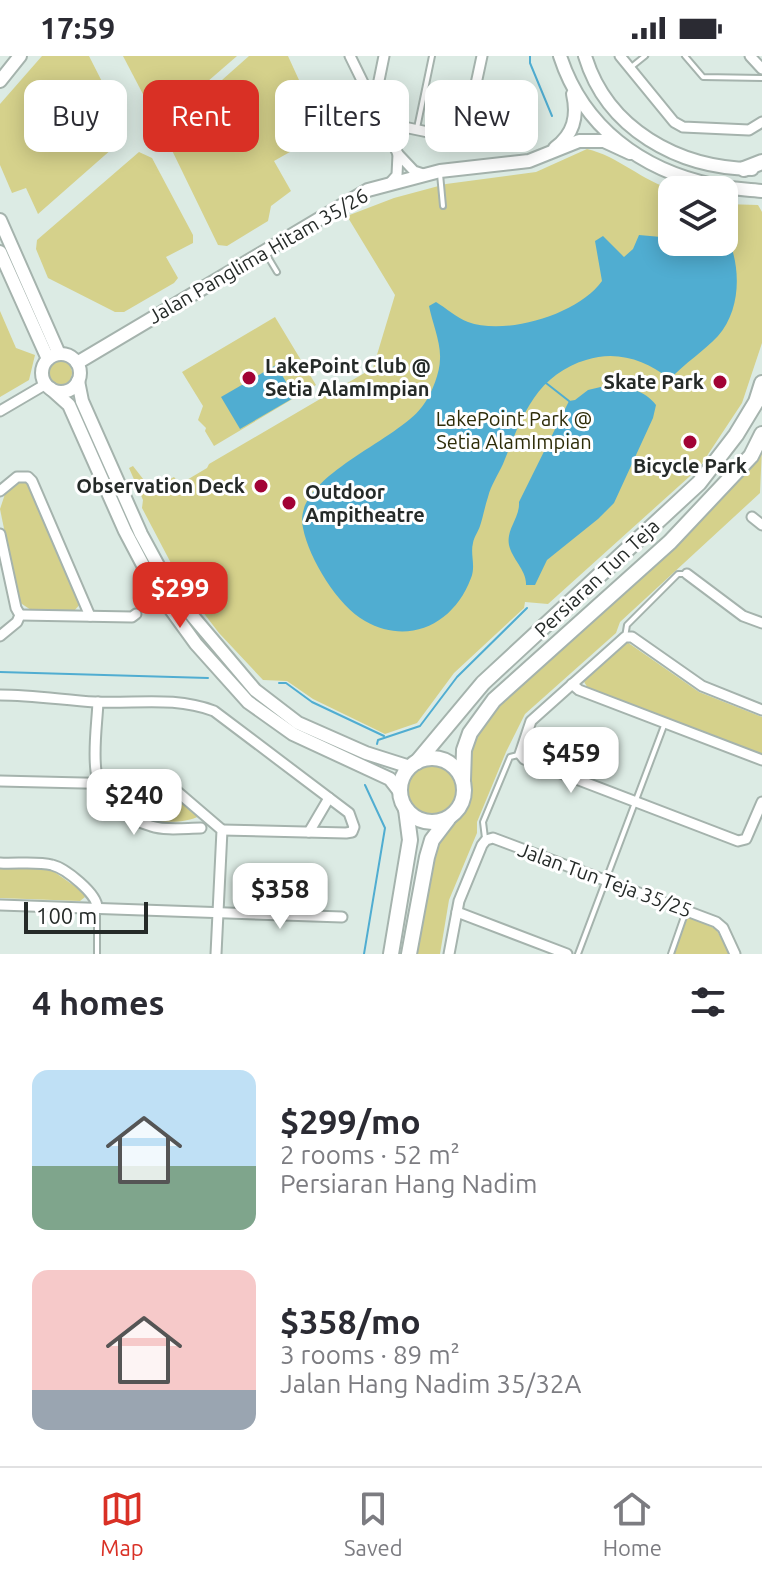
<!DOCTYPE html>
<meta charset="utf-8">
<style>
:root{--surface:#fff;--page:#f2f2f3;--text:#2b2b33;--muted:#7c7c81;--line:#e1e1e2;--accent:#d93025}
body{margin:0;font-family:Ubuntu,sans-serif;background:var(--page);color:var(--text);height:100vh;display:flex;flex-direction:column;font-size:30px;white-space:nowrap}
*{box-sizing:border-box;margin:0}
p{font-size:26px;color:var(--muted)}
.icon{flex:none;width:44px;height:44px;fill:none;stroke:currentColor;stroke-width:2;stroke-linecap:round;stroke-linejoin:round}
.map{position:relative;height:898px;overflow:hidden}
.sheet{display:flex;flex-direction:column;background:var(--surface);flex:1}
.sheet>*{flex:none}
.guide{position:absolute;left:24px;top:24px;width:714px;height:72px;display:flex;gap:16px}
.tools{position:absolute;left:658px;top:120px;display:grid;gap:16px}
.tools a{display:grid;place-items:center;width:80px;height:80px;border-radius:16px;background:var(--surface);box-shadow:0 4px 20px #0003;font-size:40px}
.scale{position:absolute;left:24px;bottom:20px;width:124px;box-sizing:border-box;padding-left:8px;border:4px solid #252a28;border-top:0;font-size:22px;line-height:28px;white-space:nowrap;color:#252a28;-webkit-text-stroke:6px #fff;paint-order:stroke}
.price{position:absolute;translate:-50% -68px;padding:0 18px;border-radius:16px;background:#fff;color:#222;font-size:26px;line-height:52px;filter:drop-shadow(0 2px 4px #0008)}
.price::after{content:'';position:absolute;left:50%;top:48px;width:24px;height:18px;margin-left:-12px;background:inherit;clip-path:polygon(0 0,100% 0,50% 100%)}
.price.active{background:var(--accent);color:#fff}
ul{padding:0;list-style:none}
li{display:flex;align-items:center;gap:24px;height:200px;padding:0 32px}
li span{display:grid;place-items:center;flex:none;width:224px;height:160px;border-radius:16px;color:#555}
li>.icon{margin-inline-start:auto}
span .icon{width:96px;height:96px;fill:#fffc;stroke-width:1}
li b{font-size:34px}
h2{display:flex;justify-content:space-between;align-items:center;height:96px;padding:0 32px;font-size:34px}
.chip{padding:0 28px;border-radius:16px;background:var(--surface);box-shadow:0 4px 20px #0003;font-size:28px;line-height:72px}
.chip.active{background:var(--accent);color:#fff}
.status{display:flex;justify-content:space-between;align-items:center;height:56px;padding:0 40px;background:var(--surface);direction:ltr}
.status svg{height:22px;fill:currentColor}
.tab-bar{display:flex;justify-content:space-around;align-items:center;height:112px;border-top:2px solid var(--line);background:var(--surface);font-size:22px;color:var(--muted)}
.tab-bar a{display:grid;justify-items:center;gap:4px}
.tab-bar .active{color:var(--accent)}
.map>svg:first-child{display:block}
.green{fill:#d5d18b}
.water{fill:#50add1}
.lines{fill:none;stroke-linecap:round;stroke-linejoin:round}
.stream{stroke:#50add1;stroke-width:2}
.lane-casing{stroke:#a5b3ad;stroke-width:8}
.street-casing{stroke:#a5b3ad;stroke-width:13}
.secondary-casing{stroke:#a5b3ad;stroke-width:16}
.primary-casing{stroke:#a5b3ad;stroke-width:18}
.lane{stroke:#fff;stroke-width:4}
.street{stroke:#fff;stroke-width:9}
.secondary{stroke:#fff;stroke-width:12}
.primary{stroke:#fff;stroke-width:14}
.poi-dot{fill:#a20335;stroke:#fff;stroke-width:3}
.labels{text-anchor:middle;stroke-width:6;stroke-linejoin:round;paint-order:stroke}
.street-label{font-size:20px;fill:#252a28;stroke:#fff}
.poi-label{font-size:20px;font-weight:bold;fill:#252a28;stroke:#fff;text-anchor:start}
.park-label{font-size:20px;fill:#2e2c08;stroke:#fff}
</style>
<div class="status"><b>17:59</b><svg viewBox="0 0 49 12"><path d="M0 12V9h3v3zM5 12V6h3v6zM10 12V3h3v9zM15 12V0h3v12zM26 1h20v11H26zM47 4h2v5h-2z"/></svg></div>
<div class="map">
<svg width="762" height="898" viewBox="0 0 762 898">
<rect width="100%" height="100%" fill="#dcebe4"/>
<g class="green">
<path d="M42 0H89L124 69 121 85 38 158 26 132 12 137 0 109V48Z"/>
<path d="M123 0H237L162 65 156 63Z"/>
<path d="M249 0H288L320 70 318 80 274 105 291 135 271 150 268 165 227 190 218 189 165 80 168 72Z"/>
<path d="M587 93C618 100 642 125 674 134L672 186H724V148L758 149 762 156V287L742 347 699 412 548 548 525 546 524 552 454 617 417 667 385 678 313 643 287 625 263 624 219 577 183 530 142 452 143 444 129 412 133 410 147 428 164 426 174 421 180 428 207 412 209 408 373 312 395 239 347 160 394 142 446 128 536 116Z"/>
<path d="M139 96 152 102 193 179V187L166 201 178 222 174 227 124 256H115L48 222 36 193 37 184Z"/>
<path d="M0 255 16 292 35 299 29 324 0 341Z"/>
<path d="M275 261 316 329 214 390 205 375 206 372 198 364 203 350 182 316Z"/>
<circle cx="60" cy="317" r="12"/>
<path d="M762 391 760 437 620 566 616 577 525 658 506 696 477 766V777L449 844 440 898H414L434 794 443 775 468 750 469 699 479 672 513 636 684 480 754 405Z"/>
<path d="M21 424 30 428 81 547 74 555 31 554 19 546 0 453 6 435Z"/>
<path d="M627 586 699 636 762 661V700L589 634 583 624 622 587Z"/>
<circle cx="432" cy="734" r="24"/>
<path d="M118 734H165L200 760C175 772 125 766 114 737Z"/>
<path d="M0 812 45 813 53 815 83 836 85 841 80 845 0 842Z"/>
<path d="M688 860 716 873 730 898H674Z"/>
</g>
<g class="water">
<path d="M639 179 672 182V186H722L731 190C741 219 739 256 718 280 704 295 685 307 670 323 645 304 617 294 586 304 565 310 546 324 534 342 520 362 512 386 503 408 498 419 491 429 488 441 485 450 483 461 480 470 478 476 474 481 473 487 470 498 476 510 471 522 454 568 409 590 365 565 338 550 309 503 303 472 291 420 400 385 424 348 432 337 440 316 440 303 441 286 432 266 429 250L436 246C446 252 457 262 468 266 506 280 579 258 602 225L595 185 603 180 624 201 633 193Z"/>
<path d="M276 309 295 341 240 373 221 341Z"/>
<path d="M609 329C626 331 645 334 656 349L653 362 614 447 598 463 547 504 535 529H526C527 515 512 503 509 489 506 473 520 462 519 446L569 345 575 344 588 334Z"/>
</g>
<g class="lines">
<g class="stream">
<path d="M530 0V7L552 60"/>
<path d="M546 327 569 345"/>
<path d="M0 616 208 622"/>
<path d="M279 627H286L312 646 384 680"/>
<path d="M377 688 378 684 420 670 457 621 527 552"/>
<path d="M364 898 385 772 365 729"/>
</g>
<g class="lane-casing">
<g id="lane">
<path d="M685 0 703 21 762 22"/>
<path d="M630 12 645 0"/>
<path d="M417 72 432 0"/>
<path d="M440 118 443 150"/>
<path d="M265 196 277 216"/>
<path d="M625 581 627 569 678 518H687"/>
<path d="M485 782 483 766 510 701 518 699"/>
<path d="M97 898V852"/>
<path d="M578 898 665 667"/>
<path d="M671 898 686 855"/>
</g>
</g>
<g class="street-casing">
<g id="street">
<path d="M350 0 398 98 414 115 426 119"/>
<path d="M620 0 674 66 683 71 749 74 762 66"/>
<path d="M750 0 762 13"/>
<path d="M374 49 384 0"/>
<path d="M387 76 399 70 452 81 465 79 482 0"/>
<path d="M390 127 397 119 398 98"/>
<path d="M0 355 46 328"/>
<path d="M0 435 17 421H28L32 425 90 560"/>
<path d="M752 461 762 469"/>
<path d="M0 478 16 552 20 559 17 566 0 580"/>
<path d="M687 518 743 560 762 567"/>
<path d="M20 559 132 561 136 558"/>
<path d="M572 628 579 634 762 704"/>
<path d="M0 639C32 639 63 644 95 646 136 648 174 640 214 655L349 757 354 771 352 776 346 777 222 774"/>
<path d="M98 646C97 668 93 693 96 715 99 741 127 763 151 770 166 775 186 772 201 772"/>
<path d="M762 654 702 630 632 581H625L531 665 520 698 524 703 738 785 746 783 762 746"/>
<path d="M0 725 165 729 173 732 222 774 216 898"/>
<path d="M309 776 329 742"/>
<path d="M0 807C16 808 37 805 52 809 65 812 98 838 97 852"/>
<path d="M0 849 342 861"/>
<path d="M457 856 567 898"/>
<path d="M449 898 459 845 482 789 486 784 493 782 716 866 723 872 735 898"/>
</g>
</g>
<g class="secondary-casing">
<g id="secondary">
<path d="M560 0C583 71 641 114 713 129 729 133 746 133 762 135"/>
<path d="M585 0C607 73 678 112 752 113"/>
<path d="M0 25 20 0"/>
<path d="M555 92C574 78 578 60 573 38"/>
<path d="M0 164 59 298"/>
<path d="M0 196 48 303"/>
<circle cx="61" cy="317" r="19"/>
<path d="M77 307 368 134 440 115 529 105 579 85H604L630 97"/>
<path d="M78 325 82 345 141 478 173 537 255 634 298 667 366 697 410 711"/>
<path d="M50 332 69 349 125 475 154 530 196 588 248 646 293 678 390 723 400 736"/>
</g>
</g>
<g class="primary-casing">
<g id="primary">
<path d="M744 113 762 106"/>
<circle cx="432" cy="734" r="32"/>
<path d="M417 706 483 627 699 427 736 379 756 346 762 327"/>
<path d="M463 724 464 694 470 677 494 644 670 486 751 400 762 378"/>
<path d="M391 898 410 784 406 753"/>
<path d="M409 898 427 801 432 784 448 763"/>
</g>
</g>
<use href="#lane" class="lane"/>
<use href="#street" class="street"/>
<use href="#secondary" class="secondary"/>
<use href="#primary" class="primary"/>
</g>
<g class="poi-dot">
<circle cx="249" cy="322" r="8"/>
<circle cx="720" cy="326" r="8"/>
<circle cx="690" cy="386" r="8"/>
<circle cx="261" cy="430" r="8"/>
<circle cx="289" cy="447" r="8"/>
</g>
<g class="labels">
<g class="street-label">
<text transform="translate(258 200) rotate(-30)" y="7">Jalan Panglima Hitam 35/26</text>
<text transform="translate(597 522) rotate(-43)" y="7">Persiaran Tun Teja</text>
<text transform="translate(605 824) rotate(20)" y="7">Jalan Tun Teja 35/25</text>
</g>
<g class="poi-label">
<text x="265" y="317">LakePoint Club @<tspan x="265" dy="23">Setia AlamImpian</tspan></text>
<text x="704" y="333" text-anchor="end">Skate Park</text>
<text x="690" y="417" text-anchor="middle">Bicycle Park</text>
<text x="245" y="437" text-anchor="end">Observation Deck</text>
<text x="305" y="443">Outdoor<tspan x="305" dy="23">Ampitheatre</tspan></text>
</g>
<g class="park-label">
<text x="514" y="370">LakePoint Park @<tspan x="514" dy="23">Setia AlamImpian</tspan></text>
</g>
</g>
</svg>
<div class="tools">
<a><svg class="icon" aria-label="layers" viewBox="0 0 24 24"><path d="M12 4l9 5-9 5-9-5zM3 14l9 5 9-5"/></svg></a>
</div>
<div class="scale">100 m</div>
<b class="price active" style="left:180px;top:574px">$299</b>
<b class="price" style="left:571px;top:739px">$459</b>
<b class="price" style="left:134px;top:781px">$240</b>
<b class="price" style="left:280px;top:875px">$358</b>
<div class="guide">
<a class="chip">Buy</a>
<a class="chip active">Rent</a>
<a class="chip">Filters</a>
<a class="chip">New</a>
</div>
</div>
<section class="sheet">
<h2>4 homes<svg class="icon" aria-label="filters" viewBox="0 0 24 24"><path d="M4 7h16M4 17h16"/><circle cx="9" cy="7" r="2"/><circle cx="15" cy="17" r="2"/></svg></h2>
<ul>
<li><span style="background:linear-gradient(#bfe0f5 60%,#7fa58c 0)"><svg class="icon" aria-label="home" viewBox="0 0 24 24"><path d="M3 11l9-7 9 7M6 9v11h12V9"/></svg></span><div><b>$299/mo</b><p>2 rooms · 52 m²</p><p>Persiaran Hang Nadim</p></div></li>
<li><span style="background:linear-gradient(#f6c9c9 75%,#9aa5b1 0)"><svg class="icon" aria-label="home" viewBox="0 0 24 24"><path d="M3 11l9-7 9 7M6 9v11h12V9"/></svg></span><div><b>$358/mo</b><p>3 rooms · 89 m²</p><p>Jalan Hang Nadim 35/32A</p></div></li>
</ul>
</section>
<nav class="tab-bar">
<a class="active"><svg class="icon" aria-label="map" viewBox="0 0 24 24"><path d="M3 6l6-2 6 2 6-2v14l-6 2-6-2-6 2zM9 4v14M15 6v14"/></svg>Map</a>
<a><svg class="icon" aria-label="saved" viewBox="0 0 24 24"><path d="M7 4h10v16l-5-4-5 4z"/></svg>Saved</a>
<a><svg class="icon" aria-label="home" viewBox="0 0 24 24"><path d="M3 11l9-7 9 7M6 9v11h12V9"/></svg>Home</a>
</nav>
